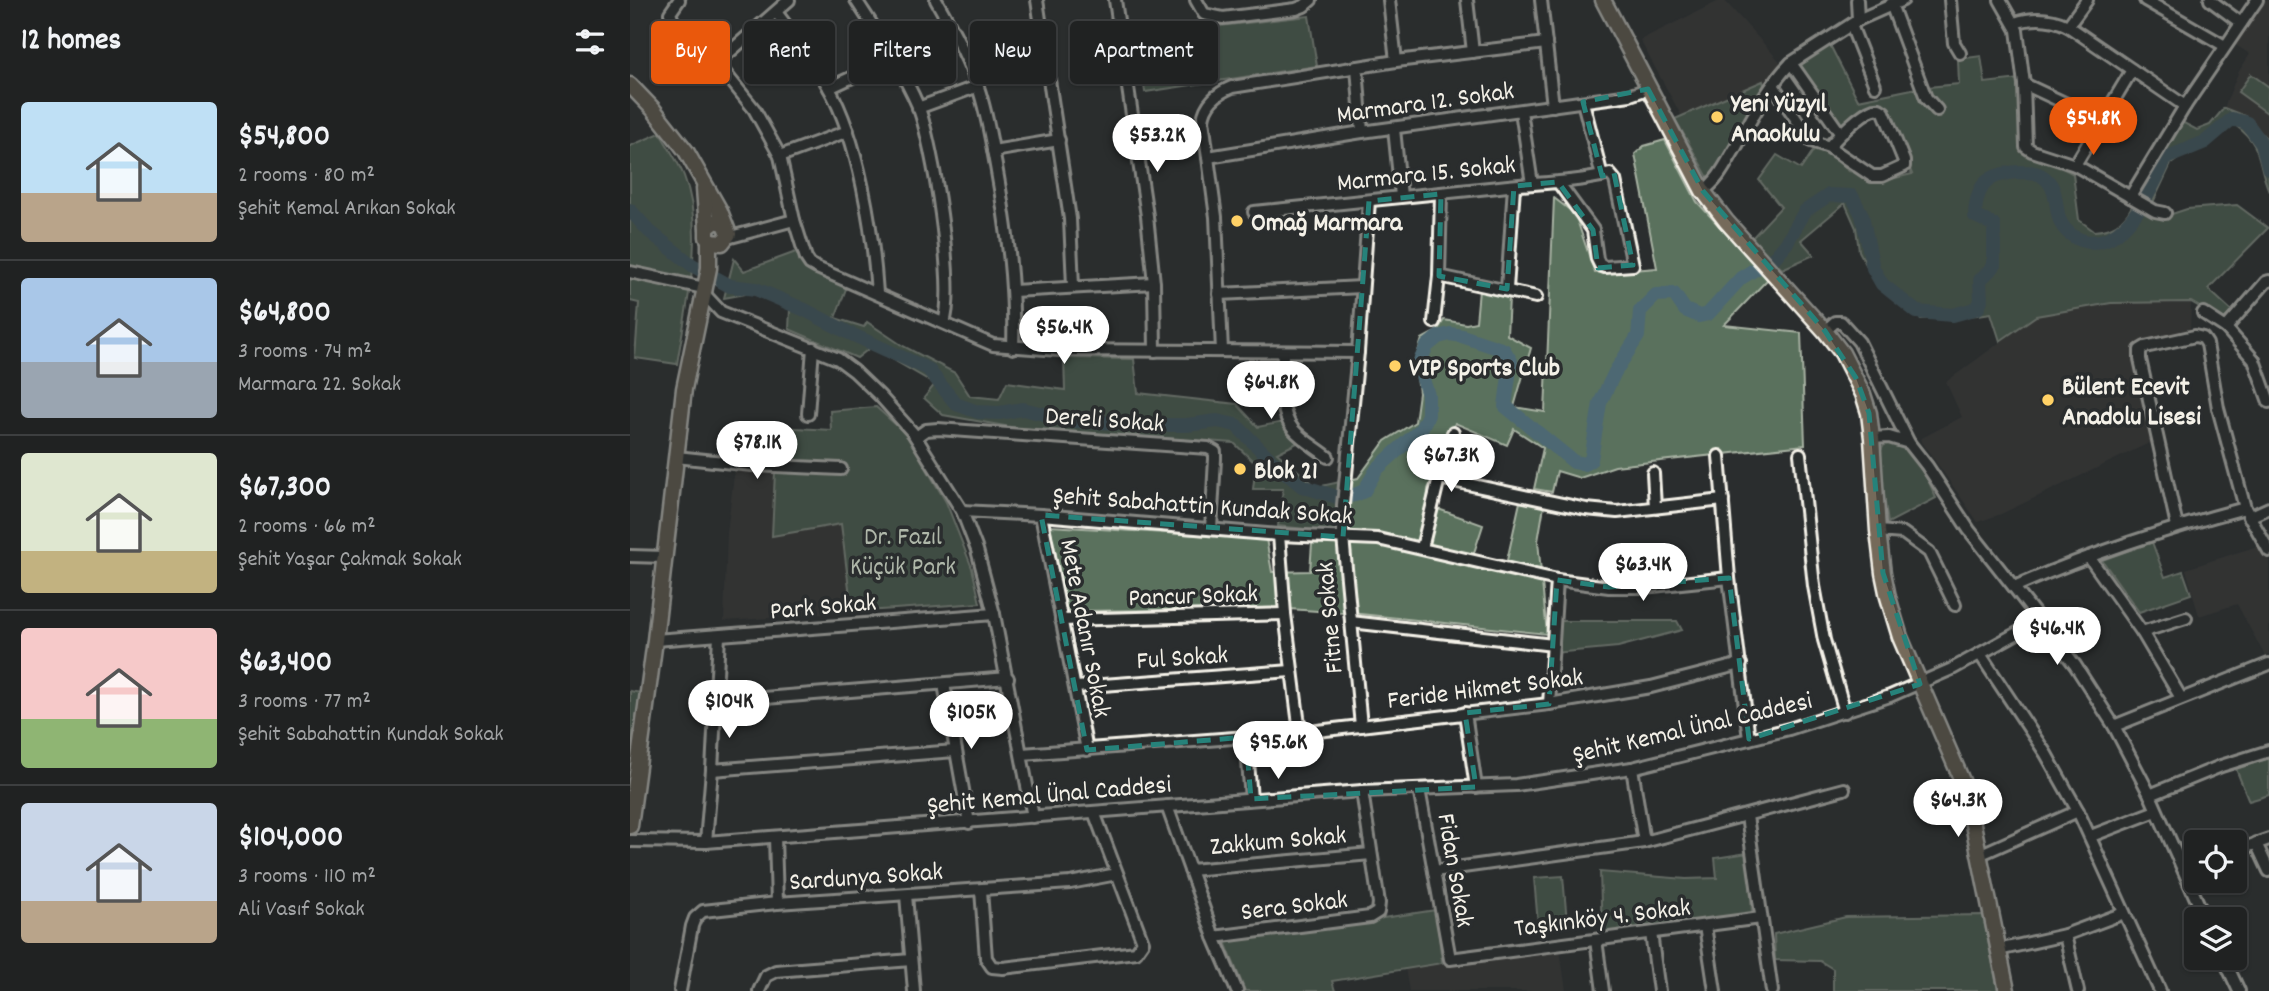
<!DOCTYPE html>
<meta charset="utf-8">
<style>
:root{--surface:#202222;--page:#282a2a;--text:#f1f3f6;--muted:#a2a4a5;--line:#3d3f40;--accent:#ea580c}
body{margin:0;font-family:Dekko,sans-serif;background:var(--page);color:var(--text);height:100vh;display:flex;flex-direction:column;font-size:26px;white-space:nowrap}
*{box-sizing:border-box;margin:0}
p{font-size:23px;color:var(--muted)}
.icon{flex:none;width:38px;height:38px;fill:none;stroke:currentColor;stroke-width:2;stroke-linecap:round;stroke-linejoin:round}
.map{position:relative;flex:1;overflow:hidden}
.drawer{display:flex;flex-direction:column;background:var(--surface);width:630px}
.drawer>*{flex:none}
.guide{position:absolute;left:21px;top:21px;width:665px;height:63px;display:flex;gap:14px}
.fabs{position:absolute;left:1554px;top:830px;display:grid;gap:14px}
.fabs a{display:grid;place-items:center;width:63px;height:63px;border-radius:7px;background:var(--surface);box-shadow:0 2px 5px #0004,0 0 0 2px var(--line);font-size:35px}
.price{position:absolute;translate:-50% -60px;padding:0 16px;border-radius:24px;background:#fff;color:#222;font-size:23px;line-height:46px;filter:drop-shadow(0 2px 4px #0008)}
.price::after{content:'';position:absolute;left:50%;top:42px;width:21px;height:16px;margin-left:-10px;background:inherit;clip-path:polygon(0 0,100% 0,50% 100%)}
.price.active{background:var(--accent);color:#fff}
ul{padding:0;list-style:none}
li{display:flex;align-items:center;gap:21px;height:175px;padding:0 21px}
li+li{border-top:2px solid var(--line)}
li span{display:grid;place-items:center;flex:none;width:196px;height:140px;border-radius:7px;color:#555}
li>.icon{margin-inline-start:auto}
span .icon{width:84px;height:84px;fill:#fffc;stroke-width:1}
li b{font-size:30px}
h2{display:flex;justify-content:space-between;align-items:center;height:84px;padding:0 21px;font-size:30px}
.pill{padding:0 24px;border-radius:7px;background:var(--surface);box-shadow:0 2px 5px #0004,0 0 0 2px var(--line);font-size:24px;line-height:63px}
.pill.active{background:var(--accent);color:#fff}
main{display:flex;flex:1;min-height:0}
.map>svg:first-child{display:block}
.built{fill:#3d3a39}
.green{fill:#5a715d;stroke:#a7b1a2;stroke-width:2}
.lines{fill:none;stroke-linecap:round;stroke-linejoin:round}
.river{stroke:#4e6873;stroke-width:14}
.minor-casing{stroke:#f4f1e8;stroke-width:16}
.major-casing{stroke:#f4f1e8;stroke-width:19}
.minor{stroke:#2a2d2e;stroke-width:10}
.major{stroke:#746a5a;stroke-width:14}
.marked{fill:none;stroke:#26827a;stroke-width:5;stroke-dasharray:14 9;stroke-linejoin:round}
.poi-dot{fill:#ffd166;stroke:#2a2d2e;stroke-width:2.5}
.labels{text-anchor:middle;stroke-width:7;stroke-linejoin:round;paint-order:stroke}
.street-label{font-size:26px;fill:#f4f1e8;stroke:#2a2d2e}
.poi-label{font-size:26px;font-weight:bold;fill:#f4f1e8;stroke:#2a2d2e;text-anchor:start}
.park-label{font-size:26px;fill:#afb7a9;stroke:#2a2d2e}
</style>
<main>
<section class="drawer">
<h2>12 homes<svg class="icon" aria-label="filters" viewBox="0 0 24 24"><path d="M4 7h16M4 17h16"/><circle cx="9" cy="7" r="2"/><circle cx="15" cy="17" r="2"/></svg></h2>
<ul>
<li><span style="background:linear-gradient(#bfe0f5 65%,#b9a48a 0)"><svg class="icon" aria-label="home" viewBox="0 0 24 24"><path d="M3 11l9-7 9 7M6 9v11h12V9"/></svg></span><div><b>$54,800</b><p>2 rooms · 80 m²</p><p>Şehit Kemal Arıkan Sokak</p></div></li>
<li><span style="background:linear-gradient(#a9c7e8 60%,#9aa5b1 0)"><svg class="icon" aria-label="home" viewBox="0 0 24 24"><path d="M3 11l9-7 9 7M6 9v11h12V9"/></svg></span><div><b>$64,800</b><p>3 rooms · 74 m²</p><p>Marmara 22. Sokak</p></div></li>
<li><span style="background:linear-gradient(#dfe7d0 70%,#c2b280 0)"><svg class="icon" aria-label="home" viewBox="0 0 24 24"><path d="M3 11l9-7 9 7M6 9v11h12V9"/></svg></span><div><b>$67,300</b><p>2 rooms · 66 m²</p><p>Şehit Yaşar Çakmak Sokak</p></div></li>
<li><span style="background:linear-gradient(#f6c9c9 65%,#8fb573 0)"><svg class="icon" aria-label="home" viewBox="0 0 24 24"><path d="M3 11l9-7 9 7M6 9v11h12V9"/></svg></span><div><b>$63,400</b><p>3 rooms · 77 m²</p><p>Şehit Sabahattin Kundak Sokak</p></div></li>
<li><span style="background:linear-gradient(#c9d6e8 70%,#b9a48a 0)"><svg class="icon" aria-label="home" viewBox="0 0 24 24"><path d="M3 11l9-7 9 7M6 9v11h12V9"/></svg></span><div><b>$104,000</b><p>3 rooms · 110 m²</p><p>Ali Vasıf Sokak</p></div></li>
</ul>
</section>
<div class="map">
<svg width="1639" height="991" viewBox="0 0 1639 991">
<rect width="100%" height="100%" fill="#2a2d2e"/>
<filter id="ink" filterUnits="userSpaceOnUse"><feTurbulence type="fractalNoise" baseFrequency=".0143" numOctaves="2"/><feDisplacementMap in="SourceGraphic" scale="14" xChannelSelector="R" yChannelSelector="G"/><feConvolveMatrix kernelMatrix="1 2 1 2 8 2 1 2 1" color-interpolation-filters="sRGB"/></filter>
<g filter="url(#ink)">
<g class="built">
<path d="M1091 0H1094L1153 65 1080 168 1010 40Z"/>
<path d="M1633 0H1639V146L1637 140 1594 108 1608 73 1620 54 1604 44Z"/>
<path d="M1561 302 1560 331 1506 345 1502 354 1521 442 1371 514 1348 522 1290 439 1332 417 1316 382 1406 316 1481 303Z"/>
<path d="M105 467 146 472 211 524 222 612 94 621 97 533Z"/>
<path d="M1631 545 1639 558V654L1635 656 1607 604 1569 616 1556 569Z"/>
<path d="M930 950 936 991H779L775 968Z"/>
</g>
<g class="green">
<path d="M679 16 687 66 515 92 507 35Z"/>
<path d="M1200 45 1228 100 1287 88 1329 84 1328 59 1351 56 1355 83 1389 79 1390 147C1401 161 1427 162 1443 174L1449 220 1464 231C1480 230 1488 226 1498 213L1552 122 1567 130 1580 125 1594 108 1615 116 1638 140 1639 191C1626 162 1635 147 1605 125L1595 127 1579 146 1554 155 1541 164 1518 213 1530 218 1557 209 1607 205 1638 228 1578 289 1603 312 1592 320 1561 302 1481 303 1406 316 1370 341 1361 313 1348 315 1291 319 1249 287 1243 278 1229 251 1226 228 1215 203 1171 240 1184 255 1152 269 1121 239 1151 207 1129 180 1147 155 1171 169 1187 145 1219 171 1257 180 1282 174 1253 103 1210 125 1170 65Z"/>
<path d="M1621 74 1639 87 1637 113 1608 92Z"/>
<path d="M1133 81 1135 89 1080 181 1045 119Z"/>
<path d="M30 133C38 147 48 161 54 176 76 232 56 306 47 364L5 358 9 303 0 301V146Z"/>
<path d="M1035 140 1067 202 1138 279 1094 325 1171 333 1175 445 985 466 950 478 927 471 922 492 904 489 913 448 884 429 877 445 825 423 798 489 797 505 853 525 840 565 874 574 890 502 914 506 908 541 917 634 730 614 659 609 437 611 420 526 636 539 642 572 680 571 683 530 648 526 653 489H623L626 464 604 443 386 428 313 415 294 398 305 384 241 347 227 358 159 329 160 309 121 293 94 298 104 259 114 271 166 252 177 267 217 286 205 318 234 327 237 322 273 346 325 373 340 396 369 399 377 382 435 390 434 358 504 359 508 393 607 404 628 427 653 422 667 443 647 453 687 487 728 478 755 441 785 422 789 393 785 361 792 339 807 331 814 320 836 324 846 322 849 290 879 298 877 335 901 348 884 407 915 412 924 198 945 214 965 273 1027 268 1005 154 1014 146Z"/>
<path d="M246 407 277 435 316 502 342 568 350 603 222 612 211 524 142 536 145 472 120 469 130 426 201 430 200 411Z"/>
<path d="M1264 442 1277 448 1299 482 1306 498 1258 523 1248 456 1254 445Z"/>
<path d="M1522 542 1535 577 1553 571 1561 594 1509 612 1472 560Z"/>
<path d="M926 621H1047L1052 630 988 647 924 653Z"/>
<path d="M0 691 11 693 0 747Z"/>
<path d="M1639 758V795L1619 801 1606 769Z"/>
<path d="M1118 853 1122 913 972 934 970 872 1056 879 1087 878 1085 858Z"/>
<path d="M933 876 937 922 908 924 904 878Z"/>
<path d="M806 910 812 963 702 981 705 991H615L595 942Z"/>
<path d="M1353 915 1368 991H1203V969L1190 961 1145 960 1144 934 1216 917Z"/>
</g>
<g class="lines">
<path class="river" d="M0 210 19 231 62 265 100 286 126 289 175 310 219 333 298 369 326 404 348 412 369 413 393 409 442 421 534 425H557L587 421 606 425 644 463 672 486 710 498 725 495 734 491 747 469 791 429 798 415V395L792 376 790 361 797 346 808 337 820 334 832 336 874 350 881 361 875 406 944 462 955 464 961 460 970 403 985 372 1008 336 1010 311 1026 295 1044 294 1055 310 1069 316 1078 314 1111 278 1145 257 1156 244 1175 211 1199 195 1222 196 1232 215 1243 268 1252 284 1287 312 1323 315 1348 308 1351 300 1350 280 1364 266V225L1345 216C1346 183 1359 173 1391 172 1400 172 1409 172 1416 179 1429 191 1424 208 1431 223 1435 231 1444 238 1451 240 1494 254 1522 188 1536 158L1575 142 1602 119 1617 123 1632 144 1639 169"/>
<g class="minor-casing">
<g id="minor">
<path d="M49 0 40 13 43 21 87 63 124 109 150 156 164 220 176 258 180 264 187 268 363 345 429 350 728 352"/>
<path d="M226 0C248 34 272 69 288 106 303 143 326 288 314 322"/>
<path d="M306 0C322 28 338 57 348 87 357 113 361 140 366 166 377 227 385 286 383 348"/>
<path d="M407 0 440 219 443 286"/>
<path d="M485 0 517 216 524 283 525 351"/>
<path d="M566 0 574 14 593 18 666 9 674 6 681 0"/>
<path d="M759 0 766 61"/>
<path d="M837 0 843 52"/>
<path d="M911 0 923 106"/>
<path d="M1227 0 1228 20"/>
<path d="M1320 0 1324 43 1330 53"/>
<path d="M1370 0 1387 30 1394 84 1396 147 1402 151 1445 165 1525 211 1535 213"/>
<path d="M1515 0 1595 46"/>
<path d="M1580 0 1611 23"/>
<path d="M1261 4 1296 98 1307 110"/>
<path d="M146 12C164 36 183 60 198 86 229 141 243 231 247 293"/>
<path d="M1385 23C1403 17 1421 18 1438 26L1555 106"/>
<path d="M1221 25 1245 86"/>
<path d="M1438 26 1457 0"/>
<path d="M87 63 159 0"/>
<path d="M1161 63 1210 133"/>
<path d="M727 67 732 132"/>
<path d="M1394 84 1471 120"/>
<path d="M1143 85 1181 141 1199 147 1242 176H1252L1274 166V161L1254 112C1250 109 1249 108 1244 109 1231 113 1207 137 1199 147"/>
<path d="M199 88 263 58"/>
<path d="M953 102 972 176"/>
<path d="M288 108 348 86"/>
<path d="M891 111 902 184"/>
<path d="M764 129 771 196"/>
<path d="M363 151 429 140"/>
<path d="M150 156 218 131"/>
<path d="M578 157 732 132 1000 95 1018 89"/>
<path d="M1445 165 1502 70"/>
<path d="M1073 191C1089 180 1096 163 1106 147 1122 118 1138 86 1161 63L1228 20 1273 0"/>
<path d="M1500 197 1555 106 1627 0"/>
<path d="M624 212C706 204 788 196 869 187 906 183 944 183 980 174L985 180 1003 265 975 267 970 265 967 259 963 230 928 182"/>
<path d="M97 238 164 220"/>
<path d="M0 272 74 288 77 297 91 312 208 359 224 371 250 396 283 433 332 511 347 550 364 614 403 817"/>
<path d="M809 276 906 297"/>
<path d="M877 289 884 186"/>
<path d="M383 291 524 283"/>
<path d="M589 294 732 287"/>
<path d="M1573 313 1596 328 1624 360 1639 402"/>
<path d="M804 322 809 276 811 194"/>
<path d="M1596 328 1636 282 1639 281"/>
<path d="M1195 331 1205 322H1211L1229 342 1279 443"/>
<path d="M592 351 586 217 573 120C575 104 587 93 602 87L766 61 916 43"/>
<path d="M653 352C653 376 647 409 663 429 672 440 687 448 698 457"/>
<path d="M178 414 183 348"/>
<path d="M286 437 296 430 308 429 578 448 585 452V459L581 529"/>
<path d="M1242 438 1259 437 1279 443 1297 466 1339 530 1445 665 1484 726 1520 795 1575 919"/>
<path d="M1170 454 1184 586 1194 640 1215 712"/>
<path d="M1089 456 1099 578 1119 739"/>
<path d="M46 457 122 465 211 469"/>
<path d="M1023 473 1025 507"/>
<path d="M809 478 956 509 987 512 1093 500"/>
<path d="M332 511 411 515 649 535 748 539 927 580 979 587H1013L1099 578"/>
<path d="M411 515 457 750"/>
<path d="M1619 517 1639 508"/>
<path d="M1547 526 1510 359V350L1515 347 1565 336 1573 338 1577 344 1588 408 1615 508 1639 551"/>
<path d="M1248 531 1273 533 1299 552 1325 605"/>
<path d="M649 535 655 614 670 733"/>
<path d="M792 548 809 478 823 433"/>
<path d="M0 556 35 557"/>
<path d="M1459 557 1512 632 1551 698"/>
<path d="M1384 587C1459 554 1536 529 1615 508"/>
<path d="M431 620 655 614"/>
<path d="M721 622 923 645"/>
<path d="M1512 632 1556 618"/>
<path d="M25 640 364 614"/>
<path d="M1350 654 1416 754 1448 811 1530 991"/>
<path d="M314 684 339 823"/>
<path d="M446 687 661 671"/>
<path d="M86 702 378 678"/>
<path d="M919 704 927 580"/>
<path d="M835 713 846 787"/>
<path d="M731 726 713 537V505L728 352 739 201"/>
<path d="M1484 726 1639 664"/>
<path d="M616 737 621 799"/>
<path d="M392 754 670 733 919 704 1021 687 1111 664"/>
<path d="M1002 768 1014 842"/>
<path d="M82 770 325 751"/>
<path d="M789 789 820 959 1131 918"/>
<path d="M1520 795 1591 766 1639 751"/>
<path d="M537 806 584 937 607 991"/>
<path d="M1117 816 1142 991"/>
<path d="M1461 836 1526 811"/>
<path d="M145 837 147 903"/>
<path d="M0 841 76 842 153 836 732 791 886 785 1002 768 1159 729 1260 696 1322 669 1411 620"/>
<path d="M76 842 82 770 89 636"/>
<path d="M1626 843 1639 871"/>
<path d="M1605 851 1639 839"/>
<path d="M1349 855 1448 811"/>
<path d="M560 870 741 854"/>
<path d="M804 871 1014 842 1214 789"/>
<path d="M351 890 356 958 362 967 373 968 506 952 513 942 464 812"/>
<path d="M276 895 284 991"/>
<path d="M1075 926 1085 991"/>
<path d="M1021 933 1029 991"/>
<path d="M1435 935 1448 991"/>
<path d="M584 937 740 917 748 912 749 903 732 791"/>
<path d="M966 940 973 991"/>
<path d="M1368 950 1435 935 1494 913"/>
<path d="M1593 957 1609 991"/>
<path d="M50 991 62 926 65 918 73 911 147 903 440 883 487 874"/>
<path d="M129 991 136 976 146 971 281 960"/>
</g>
</g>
<g class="major-casing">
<g id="major">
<path d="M973 0 1073 191 1096 221 1195 331 1212 353 1233 394 1239 413 1242 438 1248 531 1253 573 1258 597 1270 637 1336 790 1377 991"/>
<path d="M0 85 23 109 56 151 90 211 99 234 92 243 82 242 77 237V228L86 221 93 223"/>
<path d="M74 188 77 228"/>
<path d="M0 826 25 640 54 389 79 268V239"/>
</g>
</g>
<use href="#minor" class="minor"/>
<use href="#major" class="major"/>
</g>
</g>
<path d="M0 0H1639V991H0ZM1018 89 1073 191 1195 331 1226 378 1239 413 1253 573 1290 684 1119 739 1099 578 979 587 927 580 919 704 835 713 846 787 621 799 616 737 457 750 411 515 713 537 739 201 811 194 809 276 877 289 884 186 928 182 963 230 968 268 1003 265 984 173 972 176 953 102Z" fill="#2a2d2e" fill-opacity=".55" fill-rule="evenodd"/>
<path class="marked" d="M1018 89 1073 191 1195 331 1226 378 1239 413 1253 573 1290 684 1119 739 1099 578 979 587 927 580 919 704 835 713 846 787 621 799 616 737 457 750 411 515 713 537 739 201 811 194 809 276 877 289 884 186 928 182 963 230 968 268 1003 265 984 173 972 176 953 102Z"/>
<g class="poi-dot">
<circle cx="1087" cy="117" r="7"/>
<circle cx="607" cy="221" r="7"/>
<circle cx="765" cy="366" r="7"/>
<circle cx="1418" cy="400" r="7"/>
<circle cx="610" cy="469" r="7"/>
</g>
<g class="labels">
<g class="street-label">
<text transform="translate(795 101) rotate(-8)" y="9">Marmara 12. Sokak</text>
<text transform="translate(796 172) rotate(-6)" y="9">Marmara 15. Sokak</text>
<text transform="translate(475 418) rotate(4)" y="9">Dereli Sokak</text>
<text transform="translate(573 504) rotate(4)" y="9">Şehit Sabahattin Kundak Sokak</text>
<text transform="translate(563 594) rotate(-2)" y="9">Pancur Sokak</text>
<text transform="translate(193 605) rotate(-5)" y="9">Park Sokak</text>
<text transform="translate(698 618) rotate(-95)" y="9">Fitne Sokak</text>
<text transform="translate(457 628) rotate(79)" y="9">Mete Adanır Sokak</text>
<text transform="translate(552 656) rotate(-4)" y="9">Ful Sokak</text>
<text transform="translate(855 687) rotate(-7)" y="9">Feride Hikmet Sokak</text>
<text transform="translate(1062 726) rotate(-13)" y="9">Şehit Kemal Ünal Caddesi</text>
<text transform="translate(419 793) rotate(-5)" y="9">Şehit Kemal Ünal Caddesi</text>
<text transform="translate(648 839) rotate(-5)" y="9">Zakkum Sokak</text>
<text transform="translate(827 870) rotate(80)" y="9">Fidan Sokak</text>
<text transform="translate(236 875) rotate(-4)" y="9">Sardunya Sokak</text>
<text transform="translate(664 904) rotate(-7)" y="9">Sera Sokak</text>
<text transform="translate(972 916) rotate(-7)" y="9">Taşkınköy 4. Sokak</text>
</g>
<g class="poi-label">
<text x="1101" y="111">Yeni Yüzyıl<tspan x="1101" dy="30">Anaokulu</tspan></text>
<text x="621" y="230">Omağ Marmara</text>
<text x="779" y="375">VIP Sports Club</text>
<text x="1432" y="394">Bülent Ecevit<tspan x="1432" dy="30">Anadolu Lisesi</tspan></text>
<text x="624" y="478">Blok 21</text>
</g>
<g class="park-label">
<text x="273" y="544">Dr. Fazıl<tspan x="273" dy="30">Küçük Park</tspan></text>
</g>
</g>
</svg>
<div class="fabs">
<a><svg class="icon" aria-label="locate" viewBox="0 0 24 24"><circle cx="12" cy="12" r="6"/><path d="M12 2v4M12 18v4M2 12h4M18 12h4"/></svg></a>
<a><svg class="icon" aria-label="layers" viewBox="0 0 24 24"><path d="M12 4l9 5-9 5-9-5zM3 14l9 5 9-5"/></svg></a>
</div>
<b class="price active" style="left:1463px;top:157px">$54.8K</b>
<b class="price" style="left:527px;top:174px">$53.2K</b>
<b class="price" style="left:434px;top:366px">$56.4K</b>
<b class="price" style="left:641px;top:421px">$64.8K</b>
<b class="price" style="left:127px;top:481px">$78.1K</b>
<b class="price" style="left:821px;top:494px">$67.3K</b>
<b class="price" style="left:1013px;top:603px">$63.4K</b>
<b class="price" style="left:1427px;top:667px">$46.4K</b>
<b class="price" style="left:99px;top:740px">$104K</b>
<b class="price" style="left:341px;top:751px">$105K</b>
<b class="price" style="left:648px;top:781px">$95.6K</b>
<b class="price" style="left:1328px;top:839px">$64.3K</b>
<div class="guide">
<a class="pill active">Buy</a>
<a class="pill">Rent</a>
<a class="pill">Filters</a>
<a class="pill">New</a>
<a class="pill">Apartment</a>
</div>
</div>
</main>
